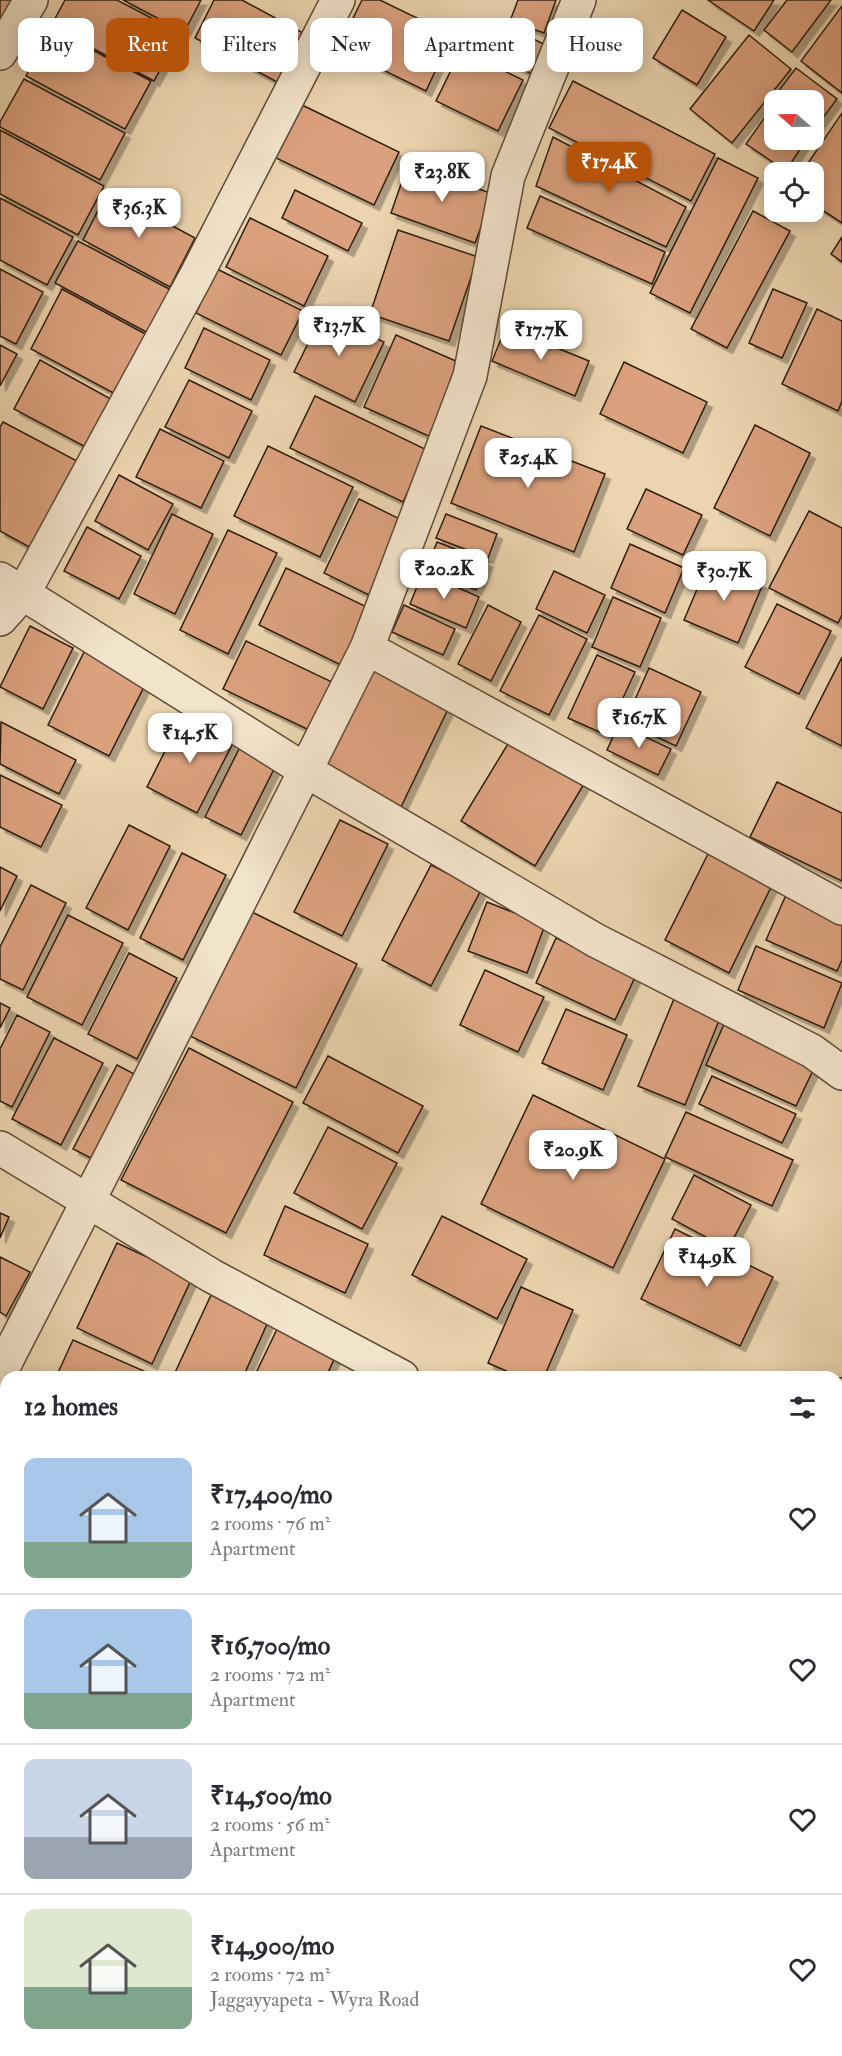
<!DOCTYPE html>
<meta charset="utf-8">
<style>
:root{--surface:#fff;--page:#f7f7f7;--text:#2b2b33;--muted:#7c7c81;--line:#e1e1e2;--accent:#b45309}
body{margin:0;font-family:"IM FELL Double Pica",serif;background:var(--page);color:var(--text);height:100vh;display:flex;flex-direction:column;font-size:22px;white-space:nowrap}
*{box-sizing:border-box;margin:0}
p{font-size:20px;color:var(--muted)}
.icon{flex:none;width:33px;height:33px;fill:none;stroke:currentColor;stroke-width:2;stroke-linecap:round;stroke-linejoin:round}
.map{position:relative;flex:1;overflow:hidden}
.sheet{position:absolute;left:0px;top:1371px;width:843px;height:686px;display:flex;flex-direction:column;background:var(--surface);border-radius:18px 18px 0 0;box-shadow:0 3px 15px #0003}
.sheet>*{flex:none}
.hud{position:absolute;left:18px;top:18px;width:807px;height:54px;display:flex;gap:12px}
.needle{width:39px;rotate:290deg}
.controls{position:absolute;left:764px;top:90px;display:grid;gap:12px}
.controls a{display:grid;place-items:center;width:60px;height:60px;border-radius:12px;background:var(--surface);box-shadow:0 3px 15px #0003;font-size:30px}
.price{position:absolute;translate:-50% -51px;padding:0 14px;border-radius:12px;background:#fff;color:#222;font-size:20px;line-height:39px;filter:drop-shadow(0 2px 3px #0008)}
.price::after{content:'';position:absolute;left:50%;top:36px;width:18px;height:14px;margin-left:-9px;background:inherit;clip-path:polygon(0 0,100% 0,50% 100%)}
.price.active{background:var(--accent);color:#fff}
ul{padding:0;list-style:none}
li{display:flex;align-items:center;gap:18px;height:150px;padding:0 24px}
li+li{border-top:2px solid var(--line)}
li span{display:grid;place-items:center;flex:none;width:168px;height:120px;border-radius:12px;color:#555}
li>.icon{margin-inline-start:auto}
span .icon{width:72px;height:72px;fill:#fffc;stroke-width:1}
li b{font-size:26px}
h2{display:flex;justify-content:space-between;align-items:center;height:72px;padding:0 24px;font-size:26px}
.pill{padding:0 21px;border-radius:12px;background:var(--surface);box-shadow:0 3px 15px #0003;font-size:21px;line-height:54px}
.pill.active{background:var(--accent);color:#fff}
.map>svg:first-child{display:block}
.building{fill:#dba17e;stroke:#2e1f0f;stroke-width:1.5;filter:url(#shadow)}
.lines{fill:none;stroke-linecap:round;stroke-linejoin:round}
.street-casing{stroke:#5d4c37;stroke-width:36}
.primary-casing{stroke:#2e1f0f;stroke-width:36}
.street{stroke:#f2e3cb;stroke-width:33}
.primary{stroke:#ebd4af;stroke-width:33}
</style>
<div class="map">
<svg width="842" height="2056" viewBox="0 0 842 2056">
<defs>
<filter id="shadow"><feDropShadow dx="5.5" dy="5.5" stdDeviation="0" flood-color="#0004"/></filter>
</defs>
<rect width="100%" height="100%" fill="#ebd4af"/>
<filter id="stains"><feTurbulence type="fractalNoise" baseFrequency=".00333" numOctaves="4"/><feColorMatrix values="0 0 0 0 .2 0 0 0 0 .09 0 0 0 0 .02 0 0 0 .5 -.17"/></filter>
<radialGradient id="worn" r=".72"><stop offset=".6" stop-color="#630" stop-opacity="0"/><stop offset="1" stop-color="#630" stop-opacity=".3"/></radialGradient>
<g class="building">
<path d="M0 0H16L0 31Z"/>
<path d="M65 0H117L180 33 154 81 51 26Z"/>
<path d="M123 0H201L184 32Z"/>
<path d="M214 0H242L303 33 277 82 195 38Z"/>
<path d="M362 0H380L452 35 426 91 338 48Z"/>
<path d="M518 0H556L544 33 510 21Z"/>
<path d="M708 0H774L754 31Z"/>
<path d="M787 0H831L792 52 764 30Z"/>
<path d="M842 6V93L801 61Z"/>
<path d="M682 10 726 37 697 85 653 58Z"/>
<path d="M492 19 546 45 532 74 478 48Z"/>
<path d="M51 28 151 81 125 129 26 76Z"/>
<path d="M749 35 791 69 732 143 690 109Z"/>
<path d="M461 50 523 80 498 131 436 101Z"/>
<path d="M796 68 837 99 813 131V100H774V103L771 101Z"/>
<path d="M24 79 125 133 100 180 0 127V122Z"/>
<path d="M573 81 715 154 691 201 549 128Z"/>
<path d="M300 104 399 152 374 205 274 157Z"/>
<path d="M770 110 774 113V140H806L786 171 746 144Z"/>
<path d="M842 113V223L813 204V172H802Z"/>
<path d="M0 130 104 186 78 235 0 194Z"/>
<path d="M553 137 686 207 666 247 536 186Z"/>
<path d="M718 158 758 178 690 313 650 293Z"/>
<path d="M408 164 493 194 475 243 391 213Z"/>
<path d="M295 190 362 223 348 251 282 218Z"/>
<path d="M108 191 195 238 170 287 83 240Z"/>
<path d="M540 196 665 252 652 284 527 228Z"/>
<path d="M0 198 73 237 47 285 0 260Z"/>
<path d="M753 211 790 231 727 348 691 329Z"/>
<path d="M250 218 328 256 304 306 226 267Z"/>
<path d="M398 230 478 257 449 341 370 314Z"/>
<path d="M842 237V262L831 254Z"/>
<path d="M78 241 173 291 150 334 55 283Z"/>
<path d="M0 269 43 292 16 344 0 336Z"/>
<path d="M217 269 303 311 281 355 196 313Z"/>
<path d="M62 289 151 337 119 396 31 349Z"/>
<path d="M773 289 807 303 782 358 749 343Z"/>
<path d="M817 309 842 321V401L838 411 782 384Z"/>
<path d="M323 313 384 342 355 402 294 372Z"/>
<path d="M506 327 589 361 575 396 492 361Z"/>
<path d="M204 328 270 360 251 400 185 368Z"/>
<path d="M396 335 465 365 433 438 364 407Z"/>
<path d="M0 345 17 354 0 386Z"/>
<path d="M40 360 118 403 93 451 14 409Z"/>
<path d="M624 362 707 402 683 453 600 414Z"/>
<path d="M189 380 252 411 229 458 165 427Z"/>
<path d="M315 396 427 450 403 502 290 448Z"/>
<path d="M3 422 77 461 31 548 0 531V427Z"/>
<path d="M755 425 810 453 770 536 714 508Z"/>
<path d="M481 426 605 474 574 552 451 503Z"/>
<path d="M160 429 224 461 201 508 136 477Z"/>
<path d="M268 446 353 487 320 557 234 516Z"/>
<path d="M119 475 173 504 148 550 95 521Z"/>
<path d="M646 489 702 515 683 555 627 529Z"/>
<path d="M359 499 406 522 371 596 324 573Z"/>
<path d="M809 511 842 528V615L838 623 769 588Z"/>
<path d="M172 514 213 534 175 614 134 594Z"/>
<path d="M446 514 497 534 488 558 436 538Z"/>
<path d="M87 527 141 556 119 599 64 571Z"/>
<path d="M228 530 277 553 228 654 180 630Z"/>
<path d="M437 542 488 562 476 590 426 570Z"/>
<path d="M630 544 684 568 665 613 611 588Z"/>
<path d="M709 561 763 584 738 643 684 620Z"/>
<path d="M286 568 371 609 343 666 259 625Z"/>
<path d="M554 571 605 595 587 633 536 609Z"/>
<path d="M423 572 479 597 466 628 410 604Z"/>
<path d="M613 597 661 618 640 667 592 647Z"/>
<path d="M777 604 831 631 799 694 745 667Z"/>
<path d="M404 605 455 629 443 655 392 632Z"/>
<path d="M488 605 521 622 491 681 458 664Z"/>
<path d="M539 615 587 639 549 715 500 691Z"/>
<path d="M30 626 73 648 43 709 0 687Z"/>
<path d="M246 641 332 682 309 730 223 689Z"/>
<path d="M86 648 148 679 109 756 48 725Z"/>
<path d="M597 655 635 672 606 735 568 718Z"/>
<path d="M842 657V746L806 728Z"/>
<path d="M373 667 450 705 401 807 323 769Z"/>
<path d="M649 668 701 692 676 746 625 722Z"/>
<path d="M183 715 234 741 197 813 147 787Z"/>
<path d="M1 722 76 760 59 794 0 764Z"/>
<path d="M619 724 671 749 658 775 607 750Z"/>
<path d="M514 734 587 779 535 866 461 821Z"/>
<path d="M240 747 276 765 241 835 205 817Z"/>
<path d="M0 775 62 805 41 847 0 827Z"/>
<path d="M777 782 842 813V881L750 837Z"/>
<path d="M340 820 388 844 342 936 294 912Z"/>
<path d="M129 825 170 846 128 930 86 908Z"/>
<path d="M709 852 773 883 729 973 665 940Z"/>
<path d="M182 853 226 875 183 960 140 938Z"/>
<path d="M431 865 481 890 431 986 382 960Z"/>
<path d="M0 867 17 876 0 911Z"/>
<path d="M31 885 66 903 23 990 0 979V947Z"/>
<path d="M786 895 842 919V960L837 971 766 940Z"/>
<path d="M487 902 545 925 527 973 468 951Z"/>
<path d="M252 912 357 964 296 1088 190 1036Z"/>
<path d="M68 915 123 943 82 1025 27 997Z"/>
<path d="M556 938 636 975 615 1020 536 983Z"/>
<path d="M756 946 842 983 824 1028 738 990Z"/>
<path d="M129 953 177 978 137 1059 88 1034Z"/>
<path d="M485 970 544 997 518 1052 460 1025Z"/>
<path d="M676 994 722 1013 685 1105 638 1086Z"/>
<path d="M0 1003 10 1008 0 1028Z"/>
<path d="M566 1009 627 1035 603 1090 542 1063Z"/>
<path d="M17 1015 50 1032 12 1107 0 1101V1049Z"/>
<path d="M725 1022 816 1064 796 1106 706 1065Z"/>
<path d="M54 1038 103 1063 61 1145 12 1119Z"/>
<path d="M189 1048 293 1102 226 1233 121 1180Z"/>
<path d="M328 1056 423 1106 398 1153 303 1103Z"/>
<path d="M117 1065 138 1076 95 1160 73 1149Z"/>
<path d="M712 1076 796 1114 782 1143 699 1104Z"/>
<path d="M533 1095 665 1159 613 1268 481 1204Z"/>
<path d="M686 1112 793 1160 772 1206 665 1157Z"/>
<path d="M328 1127 397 1163 362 1229 294 1193Z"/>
<path d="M694 1175 751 1205 728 1249 672 1219Z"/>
<path d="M285 1206 368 1244 345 1293 264 1255Z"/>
<path d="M0 1213 9 1217 0 1238Z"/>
<path d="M442 1216 527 1259 497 1319 412 1275Z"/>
<path d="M675 1229 773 1277 740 1346 641 1299Z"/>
<path d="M117 1243 192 1278 152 1364 77 1328Z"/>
<path d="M0 1257 30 1272 6 1316 0 1312Z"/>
<path d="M521 1287 573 1310 544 1377H520L488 1363Z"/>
<path d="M211 1295 268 1322 243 1377H173Z"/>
<path d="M279 1325 337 1353 326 1377H254Z"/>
<path d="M73 1340 153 1375 152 1377H56Z"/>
<path d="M0 1577 6 1581V1668L0 1665Z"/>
<path d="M6 1769V1817L0 1814V1783Z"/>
<path d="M6 1891V1951L0 1949V1906Z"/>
<path d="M149 2050H220L216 2056H145Z"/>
<path d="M227 2050H324L320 2056H224Z"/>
<path d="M421 2050H533L530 2056H421L418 2055Z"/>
<path d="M684 2050H788L755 2056H685Z"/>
<path d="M806 2051 807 2056H779Z"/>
</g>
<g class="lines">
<g class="street-casing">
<g id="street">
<path d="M0 53 31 0"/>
<path d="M0 579 305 770 595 940 812 1051 842 1073"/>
<path d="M0 619 24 592 195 278 338 0"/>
<path d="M367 648 842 908"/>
<path d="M0 1148 212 1276 402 1377"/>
<path d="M0 1373 129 1121 367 648 470 376 508 176 579 0"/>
<path d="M0 2026 6 2030"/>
<path d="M36 2050 44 2056"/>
<path d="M536 2056 539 2050"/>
</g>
</g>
<g class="primary-casing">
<g id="primary">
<path d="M837 1446 842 1395"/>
<path d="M837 1894 842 1948"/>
</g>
</g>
<use href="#street" class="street"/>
<use href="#primary" class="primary"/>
</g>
<rect width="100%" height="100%" filter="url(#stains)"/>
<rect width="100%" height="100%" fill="url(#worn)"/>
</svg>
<div class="controls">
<a><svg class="needle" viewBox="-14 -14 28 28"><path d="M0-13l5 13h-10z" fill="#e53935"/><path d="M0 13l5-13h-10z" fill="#7c7c81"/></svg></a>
<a><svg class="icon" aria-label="locate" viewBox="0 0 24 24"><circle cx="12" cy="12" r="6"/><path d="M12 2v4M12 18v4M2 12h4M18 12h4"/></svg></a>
</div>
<b class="price active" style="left:609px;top:193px">₹17.4K</b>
<b class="price" style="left:442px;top:203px">₹23.8K</b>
<b class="price" style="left:139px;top:239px">₹36.3K</b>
<b class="price" style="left:339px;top:357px">₹13.7K</b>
<b class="price" style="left:541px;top:361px">₹17.7K</b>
<b class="price" style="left:528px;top:489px">₹25.4K</b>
<b class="price" style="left:444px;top:600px">₹20.2K</b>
<b class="price" style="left:724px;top:602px">₹30.7K</b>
<b class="price" style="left:639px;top:749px">₹16.7K</b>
<b class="price" style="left:190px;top:764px">₹14.5K</b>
<b class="price" style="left:573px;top:1181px">₹20.9K</b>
<b class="price" style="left:707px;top:1288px">₹14.9K</b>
<div class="hud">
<a class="pill">Buy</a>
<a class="pill active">Rent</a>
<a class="pill">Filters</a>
<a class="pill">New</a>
<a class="pill">Apartment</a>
<a class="pill">House</a>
</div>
<section class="sheet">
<h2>12 homes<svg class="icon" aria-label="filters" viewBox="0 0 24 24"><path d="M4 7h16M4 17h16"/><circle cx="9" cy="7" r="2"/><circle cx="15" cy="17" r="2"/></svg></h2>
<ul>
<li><span style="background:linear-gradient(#a9c7e8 70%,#7fa58c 0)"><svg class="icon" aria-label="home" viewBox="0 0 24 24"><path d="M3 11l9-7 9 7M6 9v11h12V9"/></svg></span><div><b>₹17,400/mo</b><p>2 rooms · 76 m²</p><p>Apartment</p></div><svg class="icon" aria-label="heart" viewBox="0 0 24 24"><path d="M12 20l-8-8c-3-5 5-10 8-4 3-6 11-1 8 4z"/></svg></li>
<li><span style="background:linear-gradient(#a9c7e8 70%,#7fa58c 0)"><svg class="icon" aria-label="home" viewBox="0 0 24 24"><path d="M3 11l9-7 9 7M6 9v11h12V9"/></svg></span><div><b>₹16,700/mo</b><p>2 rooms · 72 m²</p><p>Apartment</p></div><svg class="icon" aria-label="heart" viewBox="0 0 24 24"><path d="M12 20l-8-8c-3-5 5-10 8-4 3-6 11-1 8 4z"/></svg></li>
<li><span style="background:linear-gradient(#c9d6e8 65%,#9aa5b1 0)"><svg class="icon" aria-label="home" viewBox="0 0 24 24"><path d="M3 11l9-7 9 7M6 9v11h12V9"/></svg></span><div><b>₹14,500/mo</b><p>2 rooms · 56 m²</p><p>Apartment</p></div><svg class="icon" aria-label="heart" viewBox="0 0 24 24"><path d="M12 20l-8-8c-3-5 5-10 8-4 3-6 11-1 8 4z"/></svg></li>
<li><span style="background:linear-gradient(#dfe7d0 65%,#7fa58c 0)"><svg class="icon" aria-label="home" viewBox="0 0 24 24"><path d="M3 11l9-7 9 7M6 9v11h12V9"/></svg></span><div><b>₹14,900/mo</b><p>2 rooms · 72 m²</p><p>Jaggayyapeta - Wyra Road</p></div><svg class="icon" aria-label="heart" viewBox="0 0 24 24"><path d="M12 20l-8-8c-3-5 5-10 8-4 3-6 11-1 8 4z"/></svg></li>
</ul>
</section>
</div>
